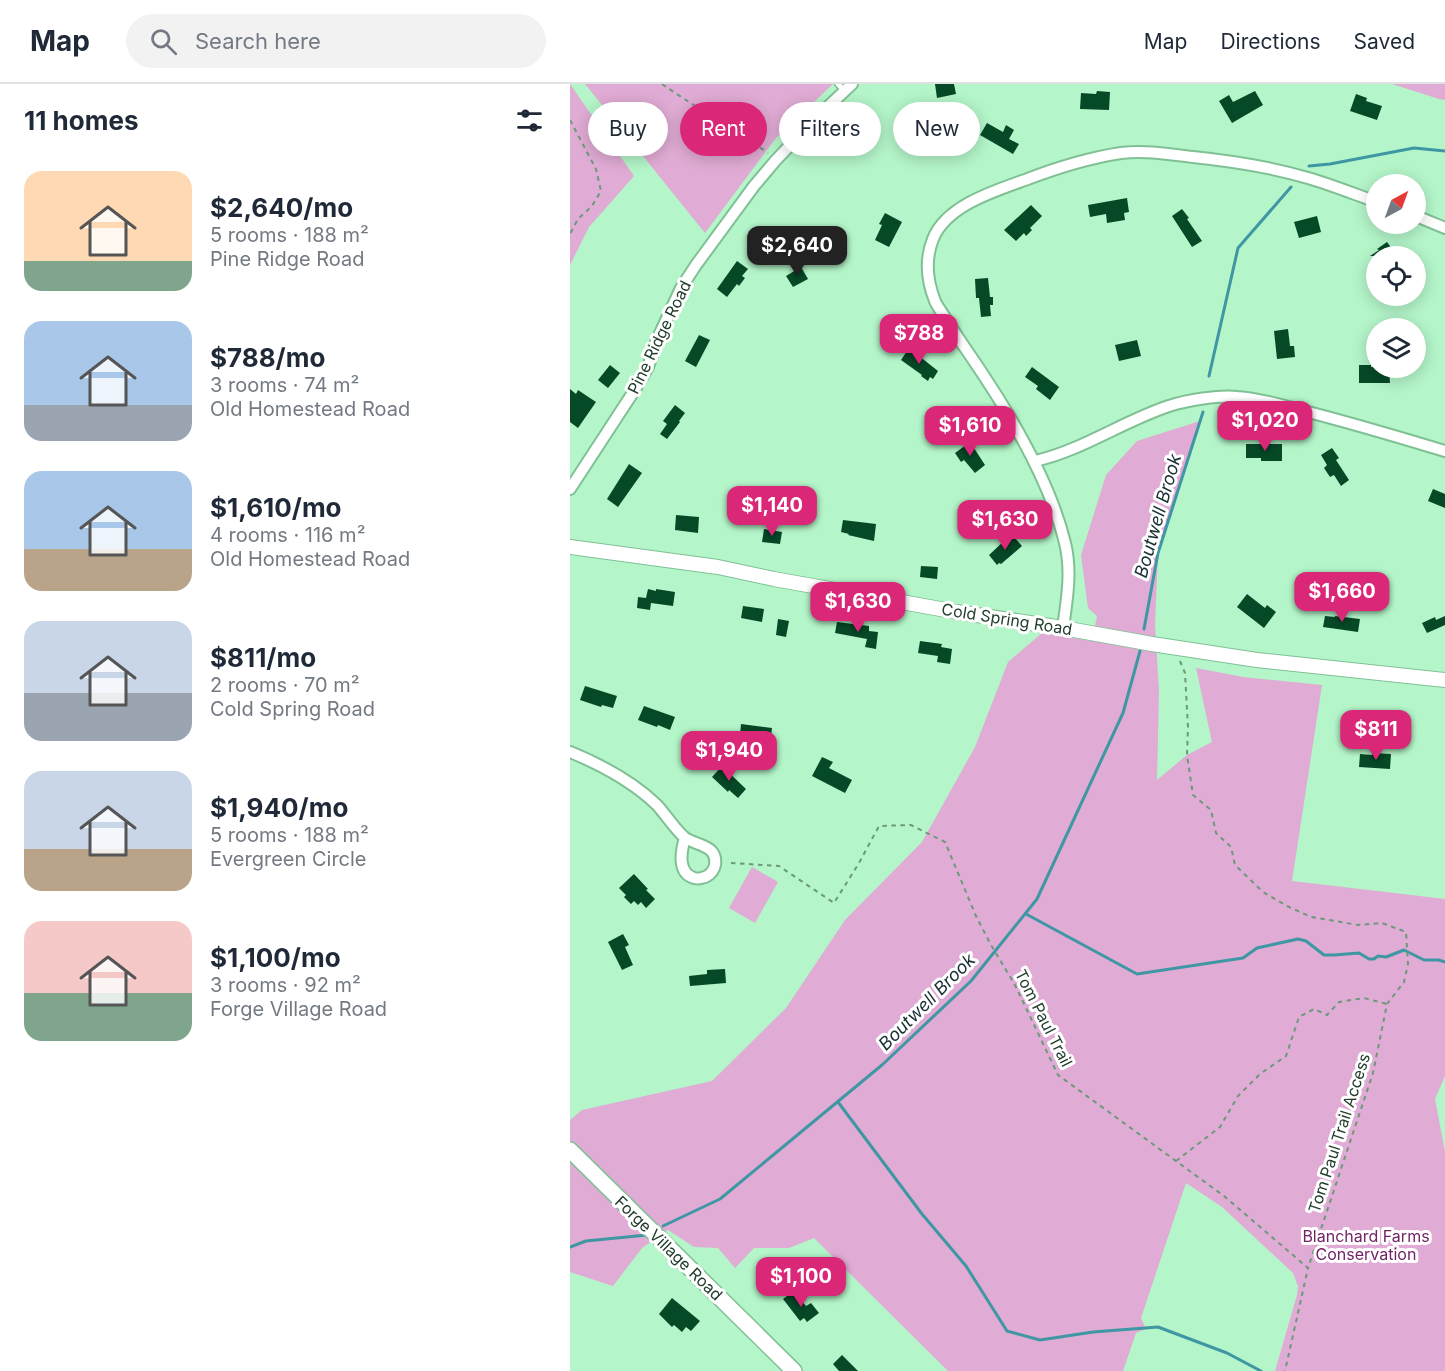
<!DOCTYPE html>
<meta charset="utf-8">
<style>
:root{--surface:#fff;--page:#f2f2f3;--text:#1f2937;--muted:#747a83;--line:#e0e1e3;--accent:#db2777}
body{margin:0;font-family:Inter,sans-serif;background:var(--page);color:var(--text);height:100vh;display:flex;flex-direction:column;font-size:22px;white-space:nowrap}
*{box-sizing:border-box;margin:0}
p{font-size:20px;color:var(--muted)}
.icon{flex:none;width:33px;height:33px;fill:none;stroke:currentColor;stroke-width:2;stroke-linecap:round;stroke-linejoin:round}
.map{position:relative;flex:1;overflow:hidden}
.sheet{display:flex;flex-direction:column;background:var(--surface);width:570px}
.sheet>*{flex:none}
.hud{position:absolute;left:18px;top:18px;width:570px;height:54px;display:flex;gap:12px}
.needle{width:39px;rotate:41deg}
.controls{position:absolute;left:796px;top:90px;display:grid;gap:12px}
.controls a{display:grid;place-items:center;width:60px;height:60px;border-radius:50%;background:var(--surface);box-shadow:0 3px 15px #0003;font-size:30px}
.price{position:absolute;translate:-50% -51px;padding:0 14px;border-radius:12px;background:var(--accent);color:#fff;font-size:20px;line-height:39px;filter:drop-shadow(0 2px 3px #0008)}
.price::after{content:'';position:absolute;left:50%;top:36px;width:18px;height:14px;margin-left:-9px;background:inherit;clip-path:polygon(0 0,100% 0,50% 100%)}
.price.selected{background:#222;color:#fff}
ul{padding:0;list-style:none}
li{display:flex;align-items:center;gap:18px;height:150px;padding:0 24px}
li span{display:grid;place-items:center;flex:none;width:168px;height:120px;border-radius:18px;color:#555}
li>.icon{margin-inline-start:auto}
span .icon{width:72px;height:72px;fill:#fffc;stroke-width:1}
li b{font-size:26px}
h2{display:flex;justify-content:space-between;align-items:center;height:72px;padding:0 24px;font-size:26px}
.tag{padding:0 21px;border-radius:27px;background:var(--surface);box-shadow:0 3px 15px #0003;font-size:21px;line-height:54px}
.tag.selected{background:var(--accent);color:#fff}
header{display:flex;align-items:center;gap:36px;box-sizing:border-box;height:84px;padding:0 30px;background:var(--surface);border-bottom:2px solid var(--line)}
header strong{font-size:28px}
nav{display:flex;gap:33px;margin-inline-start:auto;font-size:21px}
.search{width:420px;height:54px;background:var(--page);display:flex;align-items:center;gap:15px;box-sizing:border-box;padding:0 21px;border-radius:33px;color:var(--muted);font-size:22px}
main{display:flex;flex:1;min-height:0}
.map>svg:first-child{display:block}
.green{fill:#e0abd4}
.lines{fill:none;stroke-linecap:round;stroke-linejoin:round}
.stream{stroke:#3e97a3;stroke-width:3}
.building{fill:#064927}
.service-casing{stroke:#80c095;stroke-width:8}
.minor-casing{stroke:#80c095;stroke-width:14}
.tertiary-casing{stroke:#80c095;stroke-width:16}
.secondary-casing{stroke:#80c095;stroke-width:18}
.path{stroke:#6b997a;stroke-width:2;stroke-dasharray:4.5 4.5;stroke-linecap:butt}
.service{stroke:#fff;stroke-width:5}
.minor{stroke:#fff;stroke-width:10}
.tertiary{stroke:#fff;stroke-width:14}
.secondary{stroke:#fff;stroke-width:15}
.labels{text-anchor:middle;stroke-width:6;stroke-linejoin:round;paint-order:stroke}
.street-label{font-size:16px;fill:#233d2c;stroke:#fff}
.park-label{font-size:16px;fill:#732467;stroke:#fff}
.water-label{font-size:18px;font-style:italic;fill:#1b3034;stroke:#fff}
</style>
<header>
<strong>Map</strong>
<div class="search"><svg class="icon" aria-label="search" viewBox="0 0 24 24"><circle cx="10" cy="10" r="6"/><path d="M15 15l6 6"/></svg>Search here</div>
<nav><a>Map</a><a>Directions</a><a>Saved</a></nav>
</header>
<main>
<section class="sheet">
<h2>11 homes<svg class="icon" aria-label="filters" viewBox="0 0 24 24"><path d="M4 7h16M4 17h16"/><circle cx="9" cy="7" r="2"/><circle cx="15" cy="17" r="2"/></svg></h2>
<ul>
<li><span style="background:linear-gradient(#ffd9b3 75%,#7fa58c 0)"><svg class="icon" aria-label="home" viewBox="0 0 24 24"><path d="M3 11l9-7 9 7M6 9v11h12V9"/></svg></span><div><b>$2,640/mo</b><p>5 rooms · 188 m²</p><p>Pine Ridge Road</p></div></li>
<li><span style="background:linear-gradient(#a9c7e8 70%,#9aa5b1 0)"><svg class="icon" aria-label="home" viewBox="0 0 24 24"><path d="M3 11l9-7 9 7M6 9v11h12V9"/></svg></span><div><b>$788/mo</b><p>3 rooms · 74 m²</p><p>Old Homestead Road</p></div></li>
<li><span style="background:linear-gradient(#a9c7e8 65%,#b9a48a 0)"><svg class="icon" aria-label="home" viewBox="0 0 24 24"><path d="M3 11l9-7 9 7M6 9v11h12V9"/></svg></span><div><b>$1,610/mo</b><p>4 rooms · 116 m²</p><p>Old Homestead Road</p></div></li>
<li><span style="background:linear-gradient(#c9d6e8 60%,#9aa5b1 0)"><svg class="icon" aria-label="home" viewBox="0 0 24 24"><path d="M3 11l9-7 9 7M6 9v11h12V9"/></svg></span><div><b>$811/mo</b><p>2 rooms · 70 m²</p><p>Cold Spring Road</p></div></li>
<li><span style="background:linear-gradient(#c9d6e8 65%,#b9a48a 0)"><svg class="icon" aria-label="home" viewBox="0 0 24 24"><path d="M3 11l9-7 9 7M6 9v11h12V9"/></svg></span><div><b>$1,940/mo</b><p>5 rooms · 188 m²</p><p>Evergreen Circle</p></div></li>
<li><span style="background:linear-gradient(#f6c9c9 60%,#7fa58c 0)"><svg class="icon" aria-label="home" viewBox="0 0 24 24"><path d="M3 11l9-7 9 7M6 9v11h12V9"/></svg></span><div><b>$1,100/mo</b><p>3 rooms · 92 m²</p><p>Forge Village Road</p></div></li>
</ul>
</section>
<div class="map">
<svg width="875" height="1287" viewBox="0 0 875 1287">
<rect width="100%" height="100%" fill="#b4f5c9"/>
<g class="green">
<path d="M0 0 64 92 19 143 0 181Z"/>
<path d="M15 0H263L206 54 135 149Z"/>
<path d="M822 0H875V16L869 15Z"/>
<path d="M630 337 588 469 585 541 589 607 587 696 617 671 642 658 626 584 673 593 752 601 722 797 875 815V992L865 1015 875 1068V1287H705L727 1211 728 1202 723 1189 652 1123 616 1099 571 1234 576 1245 566 1249 553 1287H378L244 1154 219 1164H184L165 1184 148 1164 124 1163 98 1146 72 1164 43 1202 0 1188V1036L12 1026 142 997 216 924 275 836 352 758 405 663 438 578 472 549 522 557 527 532 518 524 511 471 536 391 567 357Z"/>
<path d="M182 783 208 798 185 839 159 824Z"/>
</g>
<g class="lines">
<g class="stream">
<path d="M739 82 760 80 844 64 875 67"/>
<path d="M639 292 668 164 721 103"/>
<path d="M574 545 588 469 633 328"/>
<path d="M456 830 567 890 673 874 687 864 728 855 736 857 754 871H764L789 869 799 875H804L808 872 816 873 834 866 854 876H869L875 878"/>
<path d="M268 1018 352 1130 396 1182 437 1247 470 1256 523 1248 588 1243 657 1269 691 1287"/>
<path d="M93 1142 150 1115 312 981 401 897 467 815 553 629 570 567"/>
<path d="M0 1163 16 1157 77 1151"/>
</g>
</g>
<g class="building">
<path d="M365 0H384L386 10 367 14Z"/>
<path d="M527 7 540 8 539 26 510 25 511 9 526 10Z"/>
<path d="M685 7 693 21 662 39 649 17 659 11 663 18Z"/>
<path d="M786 10 797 14 796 17 812 22 807 36 780 27Z"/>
<path d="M417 39 433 48 436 41 444 46 439 55 449 60 443 70 410 51Z"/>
<path d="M557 114 559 128 554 129 555 136 537 139 536 130 520 133 518 121Z"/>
<path d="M461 121 472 132 460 144 462 146 456 152 454 149 446 157 434 146Z"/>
<path d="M612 125 619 134 617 135 632 157 622 163 602 132Z"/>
<path d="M315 129 332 138 319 163 305 156 312 141 309 140Z"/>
<path d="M747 132 751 148 729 154 724 138Z"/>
<path d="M817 158 827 172H800L809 166 807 165Z"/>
<path d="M167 177 178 185 172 192 175 194 169 202 167 200 157 213 147 205Z"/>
<path d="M231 183 238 195 223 203 216 192Z"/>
<path d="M418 194 420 213H423V221H420L421 232 411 233 409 214H406L405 195Z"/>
<path d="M718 245 720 262H724L725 273 707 275 704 247Z"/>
<path d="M129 251 140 256 126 283 115 277Z"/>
<path d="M567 256 571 272 549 277 545 261Z"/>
<path d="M339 264 368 287 363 295 360 293 358 297 351 292 352 291 331 276Z"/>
<path d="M40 281 50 289 38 304 28 296Z"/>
<path d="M789 281H801V283L819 284 820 299H789Z"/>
<path d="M462 283 489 303 480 316 466 305 468 302 455 293Z"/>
<path d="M0 305 6 310 8 306 26 318 8 344 0 338Z"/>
<path d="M105 321 115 329 109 337 110 338 97 355 90 350 97 340 93 337Z"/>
<path d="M400 358 415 381 405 389 394 376 391 378 385 369Z"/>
<path d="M676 360H712V377H691V374H676Z"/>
<path d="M762 364 769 374 766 376 779 396 771 402 764 391 760 393 754 384 757 381 751 371Z"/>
<path d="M59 380 72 389 48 423 37 415Z"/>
<path d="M863 405 875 410V424L858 417Z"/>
<path d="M106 431 129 433 128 449 105 446Z"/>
<path d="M273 436 306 440 304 457 278 451 279 450 271 448Z"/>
<path d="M194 445 212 448 210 460 192 458Z"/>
<path d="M444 453 452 462 431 480 429 479 427 481 419 471 434 457 437 460Z"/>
<path d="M351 482 368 483 367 495 350 493Z"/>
<path d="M78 505 86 507V505L105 508 103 522 81 519 80 526 67 524 68 513 76 514Z"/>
<path d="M677 510 695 524 697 521 706 528 694 544 667 523Z"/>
<path d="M173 522 194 525 192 538 171 534Z"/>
<path d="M755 532 765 533V532L790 535 788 548 753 543Z"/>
<path d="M875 532V541L857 549 852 539 865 533 866 536Z"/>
<path d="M208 535 219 537 216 553 206 551Z"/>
<path d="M267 538 299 542V547L308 548 306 565 295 563 297 555 265 549Z"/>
<path d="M350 557 372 560 371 563 382 565 380 580 367 578 368 572 348 569Z"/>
<path d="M15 602 47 612 43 624 32 621 31 623 10 616Z"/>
<path d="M74 622 105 633 100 646 88 641 87 643 68 636Z"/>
<path d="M171 640 202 644 200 661 188 660 189 654 170 651Z"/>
<path d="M802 669 821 670 820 685 789 683 790 670 802 671Z"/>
<path d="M252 673 263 678 259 684 282 696 275 709 242 692Z"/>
<path d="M152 682 176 705 168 714 159 706 158 708 142 693Z"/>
<path d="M64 790 78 805 76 806 85 815 76 824 71 818 68 821 64 817 61 820 54 813 56 811 49 804Z"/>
<path d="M53 850 59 861 55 863 63 881 52 886 38 858Z"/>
<path d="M155 885 156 899 120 902 119 892 137 890V886Z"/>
<path d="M224 1207 236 1222 241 1219 249 1229 237 1238 234 1234 230 1237 213 1215Z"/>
<path d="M102 1214 130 1237 121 1247 116 1243 112 1248 104 1241 102 1243 89 1230Z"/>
<path d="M272 1271 288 1287H269L263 1280Z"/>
</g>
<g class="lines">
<g class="service-casing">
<path id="service" d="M268 0 275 7"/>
</g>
<g class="minor-casing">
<g id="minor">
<path d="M846 132 875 144"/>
<path d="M465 377C513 366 553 337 599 322 617 316 649 311 667 313 690 315 712 321 734 327 782 339 828 353 875 367"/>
<path d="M0 405 64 307 78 283 87 256 111 204 126 181 184 102 206 76 246 34 282 0"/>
<path d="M493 544C497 515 502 487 495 459 481 401 447 342 414 292 401 272 387 253 374 232 371 227 367 222 365 217 357 197 355 175 363 155 376 122 424 107 455 96 486 84 518 74 551 69 575 66 599 70 623 73 662 77 701 83 738 94 762 101 784 110 807 118"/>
<path d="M0 668C32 681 62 697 87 721 96 731 104 744 114 753 125 762 148 760 145 781 144 786 142 789 137 792 134 794 128 795 124 794 107 789 111 767 115 754"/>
</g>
</g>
<g class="tertiary-casing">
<path id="tertiary" d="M0 463 148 483 204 495 387 528 493 544 582 560 687 576 875 596"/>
</g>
<g class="secondary-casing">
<path id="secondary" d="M0 1066 224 1287"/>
</g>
<g class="path">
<path d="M92 0C127 24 163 45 198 69"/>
<path d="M0 36 26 85 31 107 22 122 8 135 0 150"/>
<path d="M610 577 615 589 618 643 617 671 623 711 641 726 646 749 661 763 665 781 693 808 717 822 741 833 788 841 812 839 836 848 838 880 834 898 817 920 803 989 738 1184"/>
<path d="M161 779 209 782 264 819 289 779 309 742 341 741 375 758 406 832 421 861 445 901 488 991 654 1112 738 1184 715 1287"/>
<path d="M606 1077 650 1043 668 1012 690 990 716 972 729 933 744 925 757 931 769 918 794 914 817 920"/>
</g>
<use href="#service" class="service"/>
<use href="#minor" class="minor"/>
<use href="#tertiary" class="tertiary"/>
<use href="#secondary" class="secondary"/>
</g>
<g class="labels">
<g class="street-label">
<text transform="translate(89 253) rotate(-64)" y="6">Pine Ridge Road</text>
<text transform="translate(437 535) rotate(9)" y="6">Cold Spring Road</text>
<text transform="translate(474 934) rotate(63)" y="6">Tom Paul Trail</text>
<text transform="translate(769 1049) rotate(-72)" y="6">Tom Paul Trail Access</text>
<text transform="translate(99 1164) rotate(44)" y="6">Forge Village Road</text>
</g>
<g class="park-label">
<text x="796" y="1158">Blanchard Farms<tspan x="796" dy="18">Conservation</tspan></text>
</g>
<g class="water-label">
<text transform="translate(588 432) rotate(-74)" y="6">Boutwell Brook</text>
<text transform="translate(357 918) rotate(-45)" y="6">Boutwell Brook</text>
</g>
</g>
</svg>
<div class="controls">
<a><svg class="needle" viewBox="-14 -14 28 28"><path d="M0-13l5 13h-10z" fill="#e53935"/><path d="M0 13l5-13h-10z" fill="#747a83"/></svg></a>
<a><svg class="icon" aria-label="locate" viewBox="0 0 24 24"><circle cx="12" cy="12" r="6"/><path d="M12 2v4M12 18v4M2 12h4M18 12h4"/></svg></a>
<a><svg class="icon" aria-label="layers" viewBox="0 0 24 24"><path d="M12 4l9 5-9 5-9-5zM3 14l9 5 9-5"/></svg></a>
</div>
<b class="price selected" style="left:227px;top:193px">$2,640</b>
<b class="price" style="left:349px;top:281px">$788</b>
<b class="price" style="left:695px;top:368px">$1,020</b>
<b class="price" style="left:400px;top:373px">$1,610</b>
<b class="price" style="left:202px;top:453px">$1,140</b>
<b class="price" style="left:435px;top:467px">$1,630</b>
<b class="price" style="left:772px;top:539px">$1,660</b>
<b class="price" style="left:288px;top:549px">$1,630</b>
<b class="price" style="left:806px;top:677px">$811</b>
<b class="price" style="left:159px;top:698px">$1,940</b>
<b class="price" style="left:231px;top:1224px">$1,100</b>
<div class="hud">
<a class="tag">Buy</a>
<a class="tag selected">Rent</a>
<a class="tag">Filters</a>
<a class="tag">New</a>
</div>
</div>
</main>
